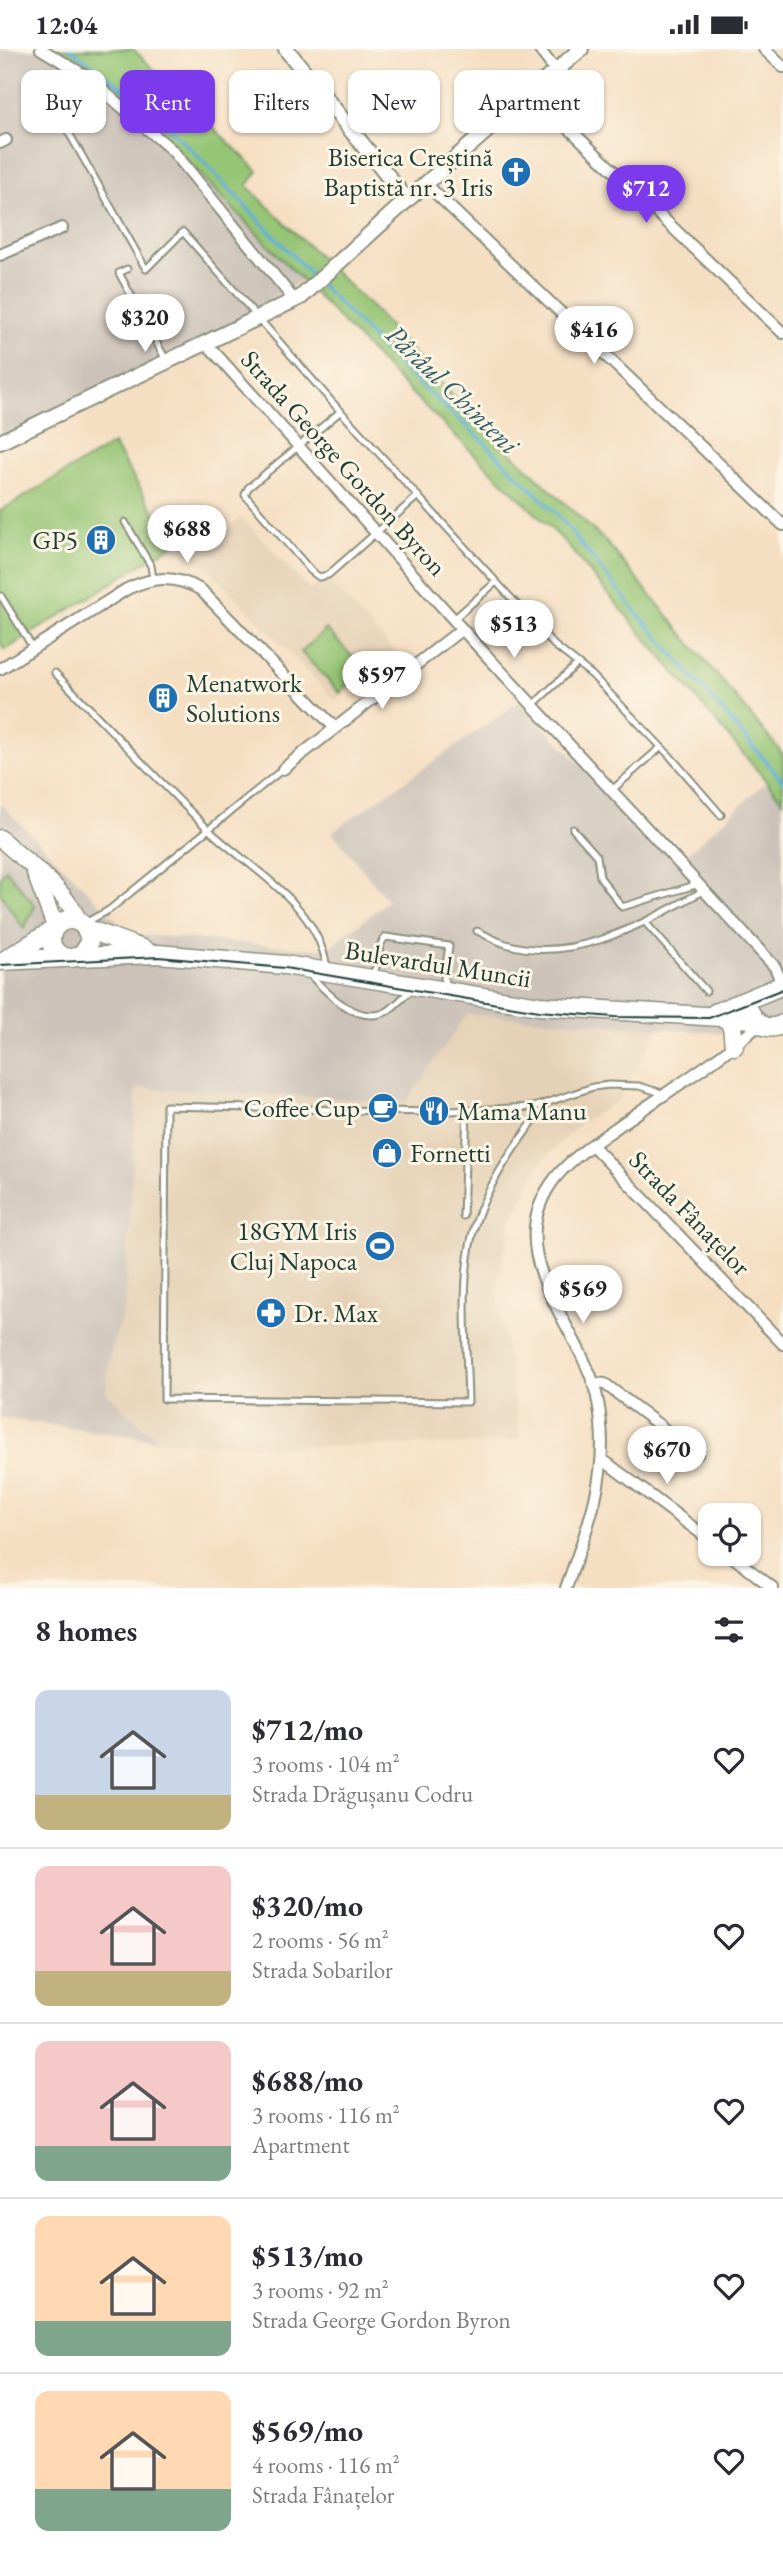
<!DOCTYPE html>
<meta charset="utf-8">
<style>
:root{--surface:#fff;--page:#f7f7f7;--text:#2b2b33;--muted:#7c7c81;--line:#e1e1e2;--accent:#7c3aed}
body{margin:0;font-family:"EB Garamond",serif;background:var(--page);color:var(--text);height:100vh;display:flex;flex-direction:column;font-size:26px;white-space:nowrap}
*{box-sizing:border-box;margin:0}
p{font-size:23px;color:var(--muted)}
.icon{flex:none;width:38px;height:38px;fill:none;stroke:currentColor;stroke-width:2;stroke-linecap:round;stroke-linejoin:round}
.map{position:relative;height:1539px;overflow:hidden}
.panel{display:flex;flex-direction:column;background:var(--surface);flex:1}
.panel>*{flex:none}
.banner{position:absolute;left:21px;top:21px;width:742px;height:63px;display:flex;gap:14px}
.controls{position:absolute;left:698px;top:1454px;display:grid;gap:14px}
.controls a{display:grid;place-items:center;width:63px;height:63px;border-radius:14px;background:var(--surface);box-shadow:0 2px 5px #0004;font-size:35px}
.price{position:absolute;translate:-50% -60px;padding:0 16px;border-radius:24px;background:#fff;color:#222;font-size:23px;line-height:46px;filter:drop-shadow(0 2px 4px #0008)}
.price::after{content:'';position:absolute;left:50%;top:42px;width:21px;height:16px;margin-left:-10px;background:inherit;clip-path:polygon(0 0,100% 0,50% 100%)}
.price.selected{background:var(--accent);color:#fff}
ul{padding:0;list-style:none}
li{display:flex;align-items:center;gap:21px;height:175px;padding:0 35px}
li+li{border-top:2px solid var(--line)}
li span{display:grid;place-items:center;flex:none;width:196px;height:140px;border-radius:14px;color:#555}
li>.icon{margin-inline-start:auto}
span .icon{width:84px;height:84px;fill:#fffc;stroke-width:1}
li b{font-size:30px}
h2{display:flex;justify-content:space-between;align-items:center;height:84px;padding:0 35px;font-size:30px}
.chip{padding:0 24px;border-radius:14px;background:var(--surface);box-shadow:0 2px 5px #0004;font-size:24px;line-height:63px}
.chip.selected{background:var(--accent);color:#fff}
.status{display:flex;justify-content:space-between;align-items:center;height:49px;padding:0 35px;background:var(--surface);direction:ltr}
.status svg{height:19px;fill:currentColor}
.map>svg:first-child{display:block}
.built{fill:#e5d1b6}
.industrial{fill:#ccc2b9}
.green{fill:#96c574;stroke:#5a8154;stroke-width:2}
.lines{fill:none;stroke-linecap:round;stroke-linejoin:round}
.stream{stroke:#5daed8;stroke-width:3.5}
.service-casing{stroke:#8a8e7c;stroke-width:9}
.minor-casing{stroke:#8a8e7c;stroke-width:14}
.tertiary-casing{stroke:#8a8e7c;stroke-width:18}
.secondary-casing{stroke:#8a8e7c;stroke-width:19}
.primary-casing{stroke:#8a8e7c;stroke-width:21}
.service{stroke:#fff;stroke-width:5}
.minor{stroke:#fff;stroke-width:10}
.tertiary{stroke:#fff;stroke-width:14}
.secondary{stroke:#fff;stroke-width:16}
.primary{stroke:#fff;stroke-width:18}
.tram{stroke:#1f3d34;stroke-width:2}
.labels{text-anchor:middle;stroke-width:6;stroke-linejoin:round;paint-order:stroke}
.poi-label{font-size:26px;fill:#1f3d34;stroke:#fcf5e5;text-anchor:end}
.street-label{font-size:26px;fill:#1f3d34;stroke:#fcf5e5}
.water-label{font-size:28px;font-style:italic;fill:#325f65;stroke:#fcf5e5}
</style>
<div class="status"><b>12:04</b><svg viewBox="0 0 49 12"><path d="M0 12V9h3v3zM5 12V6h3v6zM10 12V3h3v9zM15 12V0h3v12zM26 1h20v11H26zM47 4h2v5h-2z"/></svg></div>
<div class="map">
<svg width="783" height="1539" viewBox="0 0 783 1539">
<rect width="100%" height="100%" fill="#fcf5e5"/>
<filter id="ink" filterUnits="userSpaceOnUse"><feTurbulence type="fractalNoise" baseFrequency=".0143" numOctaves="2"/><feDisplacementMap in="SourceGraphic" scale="14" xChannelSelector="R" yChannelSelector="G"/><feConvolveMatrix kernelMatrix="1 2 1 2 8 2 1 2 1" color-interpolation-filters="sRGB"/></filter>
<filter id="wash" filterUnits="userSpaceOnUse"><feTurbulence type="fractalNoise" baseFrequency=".00686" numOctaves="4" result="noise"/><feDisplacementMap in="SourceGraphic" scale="28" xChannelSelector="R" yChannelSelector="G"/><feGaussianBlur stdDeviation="1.57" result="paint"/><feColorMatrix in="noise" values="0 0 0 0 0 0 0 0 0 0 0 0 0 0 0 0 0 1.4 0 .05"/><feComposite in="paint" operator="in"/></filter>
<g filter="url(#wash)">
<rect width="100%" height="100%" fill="#f5dfc3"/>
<g class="built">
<path d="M241 468 310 541 326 529 397 605 335 651 198 509Z"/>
<path d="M466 965 658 979 620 1050 579 1075 540 1115 511 1172 497 1237 520 1390 478 1395 273 1398 157 1391 106 1343 110 1306 125 1258 137 1039 406 1053Z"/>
</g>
<g class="industrial">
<path d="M0 0H55L83 17 140 63 303 231 157 318 0 392Z"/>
<path d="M519 653 678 813 767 732 783 752V969L769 979 722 984 467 965 406 1053 137 1039 125 1258 110 1306 106 1343 157 1391 0 1369V754L130 885 318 900 334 895 388 852 332 783Z"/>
</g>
<g class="green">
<path d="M55 0H133L258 122 247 137 368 255 470 365 607 494 783 705V752L562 490 404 337 140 63 83 17Z"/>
<path d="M113 395 174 495 5 601 0 593V462Z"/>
<path d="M326 580 364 620 340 644 301 603Z"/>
<path d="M6 820 35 857 24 880 0 844V828Z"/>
</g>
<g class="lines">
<g class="stream">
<path d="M71 0 145 56 193 102 314 229"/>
<path d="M320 235 399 317 478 387 557 465 632 558 783 732"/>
</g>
</g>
</g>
<g filter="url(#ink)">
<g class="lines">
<g class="service-casing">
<g id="service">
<path d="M56 61 146 220 183 183 332 353 554 596 592 626 670 707 721 766"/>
<path d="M127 220 119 224 166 311"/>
<path d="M341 362 248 439 245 446 311 522 319 528 328 526 418 447"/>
<path d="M125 473 151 517 153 530"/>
<path d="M1 547 33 599"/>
<path d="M454 570 496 533"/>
<path d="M55 624C106 676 156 729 208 780 253 823 315 852 327 918"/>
<path d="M534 655 577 615"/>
<path d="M612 741 660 699"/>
<path d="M573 780 597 807 600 828 622 858 699 835"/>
<path d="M645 873 706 942"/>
<path d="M85 874 109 861 283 720"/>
<path d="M477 882C486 886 496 892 506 895 575 916 647 872 705 841"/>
<path d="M372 925C382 914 375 897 386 888L449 897 444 929 447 938"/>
<path d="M310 926C328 945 357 976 386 963 395 958 404 947 411 941"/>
<path d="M545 1056C521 1089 496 1122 480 1161 457 1219 467 1292 468 1353L164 1350 166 1057 428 1063 534 1058 593 1038 609 1036 639 1037 665 1045"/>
<path d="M463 1167 467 1061"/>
</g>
</g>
<g class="minor-casing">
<g id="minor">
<path d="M41 0 86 27 173 102 295 252"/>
<path d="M539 0 556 22"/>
<path d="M764 0 783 18"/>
<path d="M532 44 783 284"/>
<path d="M0 94 6 91"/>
<path d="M426 135 783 476"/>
<path d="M0 206 62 179"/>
<path d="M207 295 462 580 775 918 779 928 778 938"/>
<path d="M0 620 127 540C154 527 175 526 201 541L335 679"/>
<path d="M283 720 462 580"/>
<path d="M592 1096 783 1295"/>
<path d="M593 1334 605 1335 697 1405"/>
<path d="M603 1411 710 1491"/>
<path d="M729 1505 773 1539"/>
<path d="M566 1539C585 1486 607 1433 601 1375 600 1362 597 1346 593 1333 571 1268 499 1200 556 1128 571 1110 594 1094 613 1081 662 1046 714 1015 760 975"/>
</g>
</g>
<g class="tertiary-casing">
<g id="tertiary">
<path d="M286 0 407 151"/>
<path d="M0 393 301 248 407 151 581 0"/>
</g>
</g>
<g class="secondary-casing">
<g id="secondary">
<path d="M0 789C27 815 65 838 79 873"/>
<path d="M35 824 55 877"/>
</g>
</g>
<g class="primary-casing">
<g id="primary">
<circle cx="70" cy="890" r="19"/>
<path d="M85 879 145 901"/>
<path d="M77 908 158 905 285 916 539 957 754 970"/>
<path d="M8 909 52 882"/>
<path d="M0 912 64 909"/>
<path d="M749 961C756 976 768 983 783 975"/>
<path d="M715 964 783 936"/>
<path d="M725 967 732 977 734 997"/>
</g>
</g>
<use href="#service" class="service"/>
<use href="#minor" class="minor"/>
<use href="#tertiary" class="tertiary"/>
<use href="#secondary" class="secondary"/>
<use href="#primary" class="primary"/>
<path class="tram" d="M0 916 158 908 285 919 539 962 614 968 709 969 783 940"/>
</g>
</g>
<defs>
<g id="church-disc" transform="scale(1.575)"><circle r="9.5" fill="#1f6fb2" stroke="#fcf5e5"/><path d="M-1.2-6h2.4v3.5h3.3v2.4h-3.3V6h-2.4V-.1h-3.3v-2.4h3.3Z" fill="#fff"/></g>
<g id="building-disc" transform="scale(1.575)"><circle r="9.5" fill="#1f6fb2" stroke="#fcf5e5"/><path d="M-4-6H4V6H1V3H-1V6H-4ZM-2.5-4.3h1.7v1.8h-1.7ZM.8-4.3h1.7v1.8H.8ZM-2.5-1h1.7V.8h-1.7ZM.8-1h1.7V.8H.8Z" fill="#fff"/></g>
<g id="cafe-disc" transform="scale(1.575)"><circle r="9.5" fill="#1f6fb2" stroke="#fcf5e5"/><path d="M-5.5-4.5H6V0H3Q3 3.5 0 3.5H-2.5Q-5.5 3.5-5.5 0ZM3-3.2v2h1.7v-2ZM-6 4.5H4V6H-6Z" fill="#fff"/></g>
<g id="restaurant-disc" transform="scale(1.575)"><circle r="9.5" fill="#1f6fb2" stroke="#fcf5e5"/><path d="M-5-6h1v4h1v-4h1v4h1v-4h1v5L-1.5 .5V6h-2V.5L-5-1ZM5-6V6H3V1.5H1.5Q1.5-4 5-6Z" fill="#fff"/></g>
<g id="shop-disc" transform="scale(1.575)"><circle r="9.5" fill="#1f6fb2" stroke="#fcf5e5"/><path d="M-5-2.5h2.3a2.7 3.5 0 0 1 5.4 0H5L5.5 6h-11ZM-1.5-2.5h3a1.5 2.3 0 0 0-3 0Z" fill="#fff"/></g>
<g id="stadium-disc" transform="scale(1.575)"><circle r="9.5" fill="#1f6fb2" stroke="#fcf5e5"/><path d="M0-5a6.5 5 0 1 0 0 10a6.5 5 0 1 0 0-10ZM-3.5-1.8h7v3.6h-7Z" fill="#fff"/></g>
<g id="pharmacy-disc" transform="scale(1.575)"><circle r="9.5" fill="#1f6fb2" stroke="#fcf5e5"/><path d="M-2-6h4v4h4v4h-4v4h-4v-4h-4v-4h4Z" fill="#fff"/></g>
</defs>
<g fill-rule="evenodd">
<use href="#church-disc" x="516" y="123"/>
<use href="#building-disc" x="101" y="491"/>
<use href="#building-disc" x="163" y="649"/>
<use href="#cafe-disc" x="383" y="1059"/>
<use href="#restaurant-disc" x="434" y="1062"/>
<use href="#shop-disc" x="387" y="1104"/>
<use href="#stadium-disc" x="380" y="1197"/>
<use href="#pharmacy-disc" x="271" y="1264"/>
</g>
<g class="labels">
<g class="poi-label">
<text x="493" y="117">Biserica Creștină<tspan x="493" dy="30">Baptistă nr. 3 Iris</tspan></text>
<text x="78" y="500">GP5</text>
<text x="186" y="643" text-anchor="start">Menatwork<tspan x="186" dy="30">Solutions</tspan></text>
<text x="360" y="1068">Coffee Cup</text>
<text x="457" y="1071" text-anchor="start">Mama Manu</text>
<text x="410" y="1113" text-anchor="start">Fornetti</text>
<text x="357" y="1191">18GYM Iris<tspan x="357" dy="30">Cluj Napoca</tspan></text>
<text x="294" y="1273" text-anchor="start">Dr. Max</text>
</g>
<g class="street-label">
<text transform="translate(344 414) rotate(48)" y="9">Strada George Gordon Byron</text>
<text transform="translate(438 915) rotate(9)" y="9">Bulevardul Muncii</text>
<text transform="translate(690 1164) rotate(46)" y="9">Strada Fânațelor</text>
</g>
<g class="water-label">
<text transform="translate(453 340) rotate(44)" y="10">Pârâul Chinteni</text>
</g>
</g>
</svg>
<div class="controls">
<a><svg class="icon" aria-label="locate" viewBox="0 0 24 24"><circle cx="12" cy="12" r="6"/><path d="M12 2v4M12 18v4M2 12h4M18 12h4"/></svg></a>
</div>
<b class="price selected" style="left:646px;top:176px">$712</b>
<b class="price" style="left:145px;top:305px">$320</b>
<b class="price" style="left:594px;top:317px">$416</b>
<b class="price" style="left:187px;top:516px">$688</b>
<b class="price" style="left:514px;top:611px">$513</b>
<b class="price" style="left:382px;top:662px">$597</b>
<b class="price" style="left:583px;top:1276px">$569</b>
<b class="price" style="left:667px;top:1437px">$670</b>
<div class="banner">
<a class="chip">Buy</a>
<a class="chip selected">Rent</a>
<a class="chip">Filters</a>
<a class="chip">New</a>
<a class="chip">Apartment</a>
</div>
</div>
<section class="panel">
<h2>8 homes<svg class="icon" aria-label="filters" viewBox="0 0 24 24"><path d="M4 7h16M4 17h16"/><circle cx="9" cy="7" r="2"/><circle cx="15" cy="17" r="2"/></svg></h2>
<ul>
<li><span style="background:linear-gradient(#c9d6e8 75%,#c2b280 0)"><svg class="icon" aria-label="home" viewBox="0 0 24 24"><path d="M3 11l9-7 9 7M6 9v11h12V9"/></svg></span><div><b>$712/mo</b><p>3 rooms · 104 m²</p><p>Strada Drăgușanu Codru</p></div><svg class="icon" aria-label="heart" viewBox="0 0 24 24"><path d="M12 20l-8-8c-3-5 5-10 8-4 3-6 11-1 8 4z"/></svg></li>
<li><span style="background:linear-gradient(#f6c9c9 75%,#c2b280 0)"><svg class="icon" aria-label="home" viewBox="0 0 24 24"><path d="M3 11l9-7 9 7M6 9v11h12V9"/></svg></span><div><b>$320/mo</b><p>2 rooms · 56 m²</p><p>Strada Sobarilor</p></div><svg class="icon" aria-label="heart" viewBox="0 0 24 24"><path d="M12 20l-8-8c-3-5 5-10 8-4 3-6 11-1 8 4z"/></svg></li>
<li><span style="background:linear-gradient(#f6c9c9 75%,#7fa58c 0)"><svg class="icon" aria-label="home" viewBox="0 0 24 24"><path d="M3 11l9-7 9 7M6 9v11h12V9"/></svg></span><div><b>$688/mo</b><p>3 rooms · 116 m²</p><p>Apartment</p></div><svg class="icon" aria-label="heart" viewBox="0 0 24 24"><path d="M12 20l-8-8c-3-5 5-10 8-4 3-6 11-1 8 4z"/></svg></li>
<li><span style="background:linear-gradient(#ffd9b3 75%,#7fa58c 0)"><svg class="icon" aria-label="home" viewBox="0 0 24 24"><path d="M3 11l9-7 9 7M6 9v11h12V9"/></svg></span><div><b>$513/mo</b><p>3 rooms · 92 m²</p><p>Strada George Gordon Byron</p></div><svg class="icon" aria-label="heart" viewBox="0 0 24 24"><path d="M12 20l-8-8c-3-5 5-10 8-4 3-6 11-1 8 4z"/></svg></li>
<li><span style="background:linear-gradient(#ffd9b3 70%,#7fa58c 0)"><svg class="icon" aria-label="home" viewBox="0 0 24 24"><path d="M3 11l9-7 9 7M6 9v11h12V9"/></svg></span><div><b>$569/mo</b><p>4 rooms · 116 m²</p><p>Strada Fânațelor</p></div><svg class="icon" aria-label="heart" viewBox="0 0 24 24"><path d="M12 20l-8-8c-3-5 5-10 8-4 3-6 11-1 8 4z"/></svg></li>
</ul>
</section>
